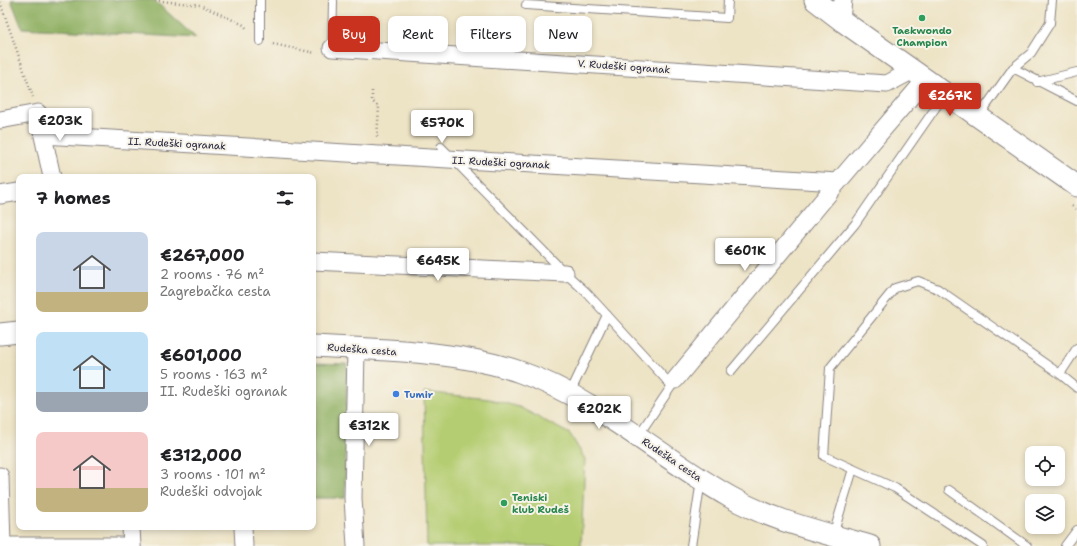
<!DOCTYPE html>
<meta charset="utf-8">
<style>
:root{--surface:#fff;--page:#f6f6f6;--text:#202124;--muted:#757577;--accent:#c8321e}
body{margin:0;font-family:"Shantell Sans",sans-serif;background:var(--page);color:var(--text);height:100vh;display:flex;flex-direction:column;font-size:15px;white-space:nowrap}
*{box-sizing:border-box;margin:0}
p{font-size:13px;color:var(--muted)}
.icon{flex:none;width:22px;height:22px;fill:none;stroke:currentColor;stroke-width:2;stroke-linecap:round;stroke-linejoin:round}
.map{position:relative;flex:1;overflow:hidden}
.side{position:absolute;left:16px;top:174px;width:300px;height:356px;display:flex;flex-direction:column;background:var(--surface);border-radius:8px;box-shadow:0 2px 6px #0003}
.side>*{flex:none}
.guide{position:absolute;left:328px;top:16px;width:380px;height:36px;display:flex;gap:8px}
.buttons{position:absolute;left:1025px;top:446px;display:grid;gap:8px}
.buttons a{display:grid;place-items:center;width:40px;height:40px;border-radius:8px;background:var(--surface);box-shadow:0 2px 6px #0003;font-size:20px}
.price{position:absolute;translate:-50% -34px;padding:0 9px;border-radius:4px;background:#fff;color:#222;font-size:13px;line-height:26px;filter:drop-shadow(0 1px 2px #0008)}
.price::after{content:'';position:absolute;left:50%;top:24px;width:12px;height:9px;margin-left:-6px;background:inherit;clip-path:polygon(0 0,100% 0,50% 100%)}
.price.current{background:var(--accent);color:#fff}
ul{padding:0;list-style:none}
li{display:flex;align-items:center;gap:12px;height:100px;padding:0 20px}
li span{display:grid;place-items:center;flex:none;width:112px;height:80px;border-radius:8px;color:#555}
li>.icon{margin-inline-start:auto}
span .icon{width:48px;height:48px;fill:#fffc;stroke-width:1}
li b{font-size:17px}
h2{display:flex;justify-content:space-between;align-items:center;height:48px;padding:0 20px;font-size:17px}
.tag{padding:0 14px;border-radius:8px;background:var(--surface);box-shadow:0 2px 6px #0003;font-size:14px;line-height:36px}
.tag.current{background:var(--accent);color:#fff}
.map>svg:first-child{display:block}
.green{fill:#b5cd72;stroke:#6c7856}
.forest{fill:#90b064;stroke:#596950}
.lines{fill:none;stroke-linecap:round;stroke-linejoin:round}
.service-casing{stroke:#888280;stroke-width:10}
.minor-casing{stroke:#888280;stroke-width:19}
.tertiary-casing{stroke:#888280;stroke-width:23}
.path{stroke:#888280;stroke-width:2.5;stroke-dasharray:1 3;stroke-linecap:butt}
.service{stroke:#fff;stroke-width:8}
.minor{stroke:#fff;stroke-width:17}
.tertiary{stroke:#fff;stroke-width:21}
.leisure-dot{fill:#2e9e5b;stroke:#f7f3e8;stroke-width:1.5}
.shop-dot{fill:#3f7fe0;stroke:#f7f3e8;stroke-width:1.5}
.labels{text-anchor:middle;stroke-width:4;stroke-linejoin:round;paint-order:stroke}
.leisure-label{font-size:10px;font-weight:bold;fill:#27864d;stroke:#f7f3e8}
.street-label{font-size:10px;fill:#22223b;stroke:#f7f3e8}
.shop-label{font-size:10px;font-weight:bold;fill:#366cbe;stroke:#f7f3e8;text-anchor:start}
</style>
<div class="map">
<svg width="1077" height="546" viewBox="0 0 1077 546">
<rect width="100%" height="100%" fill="#f7f3e8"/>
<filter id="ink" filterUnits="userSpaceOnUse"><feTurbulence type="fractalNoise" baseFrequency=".025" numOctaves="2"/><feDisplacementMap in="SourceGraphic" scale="8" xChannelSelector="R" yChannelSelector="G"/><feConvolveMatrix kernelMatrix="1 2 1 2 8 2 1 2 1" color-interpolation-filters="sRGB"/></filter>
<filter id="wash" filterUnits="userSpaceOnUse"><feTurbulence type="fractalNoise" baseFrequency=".012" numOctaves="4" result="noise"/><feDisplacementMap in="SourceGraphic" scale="16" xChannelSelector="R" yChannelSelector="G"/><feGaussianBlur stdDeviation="0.9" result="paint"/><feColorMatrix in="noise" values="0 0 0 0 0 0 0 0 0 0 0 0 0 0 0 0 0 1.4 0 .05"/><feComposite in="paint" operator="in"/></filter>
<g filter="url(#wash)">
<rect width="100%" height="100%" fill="#ede3c5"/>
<path class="green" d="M424 392 489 399 519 407 570 434 585 459 581 546H427Z"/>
<g class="forest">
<path d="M11 0H154L196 38 22 28Z"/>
<path d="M313 363 347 364 345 498H313Z"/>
</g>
</g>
<g filter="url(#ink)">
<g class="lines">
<g class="service-casing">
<g id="service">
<path d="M526 5 727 18 728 0"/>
<path d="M260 41V0"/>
<path d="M332 48 333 1"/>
<path d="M1013 68 1077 101"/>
<path d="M1037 82 1077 72"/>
<path d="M979 116 1013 68 1031 53 1050 23 1052 0"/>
<path d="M441 147 565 273 586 292 671 385"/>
<path d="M731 371 855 224 945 94"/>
<path d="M1060 374 1077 388"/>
<path d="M570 393 607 315"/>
<path d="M638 436 675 381"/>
<path d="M949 490 1027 546"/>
<path d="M833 535 853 469"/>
<path d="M691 546 701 480"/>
<path d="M983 546 895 488 824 456 830 368 895 288 918 281 938 289 1060 374 1077 348"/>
<path d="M1065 546 1077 530"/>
</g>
</g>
<g class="minor-casing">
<g id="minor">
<path d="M841 20 843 0"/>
<path d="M332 48 887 84 913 70"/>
<path d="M0 120 38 113 52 177"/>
<path d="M43 135 838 182"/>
<path d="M0 195 19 192"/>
<path d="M313 261 565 273"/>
<path d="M675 380 838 182 926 79"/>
<path d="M0 476 2 546"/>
<path d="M131 527 132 546"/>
<path d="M243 527 244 546"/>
<path d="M0 546H132"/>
<path d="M356 546 353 498 356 349"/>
</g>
</g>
<g class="tertiary-casing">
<g id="tertiary">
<path d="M815 0 841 20 1077 186"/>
<path d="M0 334 19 332"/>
<path d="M313 346C379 350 457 350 520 372 598 399 659 457 730 497 773 521 822 532 870 546"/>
</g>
</g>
<g class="path">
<path d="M151 0 200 5 244 25 247 29"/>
<path d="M0 2 33 97"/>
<path d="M273 44 315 53"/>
<path d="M372 91V101L379 107 377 138"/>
<path d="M1072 206 1077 210"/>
</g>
<use href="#service" class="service"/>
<use href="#minor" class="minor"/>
<use href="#tertiary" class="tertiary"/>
</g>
</g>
<g class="leisure-dot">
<circle cx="922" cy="18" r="4"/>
<circle cx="504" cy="503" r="4"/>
</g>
<circle class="shop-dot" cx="396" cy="394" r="4"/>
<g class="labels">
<g class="leisure-label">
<text x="922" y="34">Taekwondo<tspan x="922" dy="12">Champion</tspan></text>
<text x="512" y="501" text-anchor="start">Teniski<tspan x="512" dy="12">klub Rudeš</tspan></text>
</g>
<g class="street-label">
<text transform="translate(624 66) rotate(4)" y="4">V. Rudeški ogranak</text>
<text transform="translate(177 143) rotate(3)" y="4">II. Rudeški ogranak</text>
<text transform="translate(501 162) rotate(3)" y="4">II. Rudeški ogranak</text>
<text transform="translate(362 349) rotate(4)" y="4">Rudeška cesta</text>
<text transform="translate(672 459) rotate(34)" y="4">Rudeška cesta</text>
</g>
<g class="shop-label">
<text x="404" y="398">Tumir</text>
</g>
</g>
</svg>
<div class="buttons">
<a><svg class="icon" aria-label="locate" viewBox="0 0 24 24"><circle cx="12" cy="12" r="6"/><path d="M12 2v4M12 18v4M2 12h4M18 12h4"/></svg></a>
<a><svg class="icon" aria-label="layers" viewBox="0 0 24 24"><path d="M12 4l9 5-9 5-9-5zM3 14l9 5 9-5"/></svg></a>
</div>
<b class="price current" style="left:950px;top:117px">€267K</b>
<b class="price" style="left:60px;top:142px">€203K</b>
<b class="price" style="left:442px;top:144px">€570K</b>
<b class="price" style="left:745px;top:272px">€601K</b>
<b class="price" style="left:438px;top:282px">€645K</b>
<b class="price" style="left:599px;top:430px">€202K</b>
<b class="price" style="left:369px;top:447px">€312K</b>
<div class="guide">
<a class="tag current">Buy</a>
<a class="tag">Rent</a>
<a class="tag">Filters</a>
<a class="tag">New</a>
</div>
<section class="side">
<h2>7 homes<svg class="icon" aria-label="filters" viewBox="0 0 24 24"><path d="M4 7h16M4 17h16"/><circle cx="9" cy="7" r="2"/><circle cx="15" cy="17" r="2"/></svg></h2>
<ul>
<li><span style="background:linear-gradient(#c9d6e8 75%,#c2b280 0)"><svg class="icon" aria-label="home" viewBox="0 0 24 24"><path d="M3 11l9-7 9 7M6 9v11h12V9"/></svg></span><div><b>€267,000</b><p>2 rooms · 76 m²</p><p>Zagrebačka cesta</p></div></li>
<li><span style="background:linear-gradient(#bfe0f5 75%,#9aa5b1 0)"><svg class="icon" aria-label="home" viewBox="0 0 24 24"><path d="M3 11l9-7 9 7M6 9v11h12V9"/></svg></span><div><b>€601,000</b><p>5 rooms · 163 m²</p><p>II. Rudeški ogranak</p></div></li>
<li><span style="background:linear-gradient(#f6c9c9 70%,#c2b280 0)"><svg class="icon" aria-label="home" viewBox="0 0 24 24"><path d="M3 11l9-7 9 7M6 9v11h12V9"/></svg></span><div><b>€312,000</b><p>3 rooms · 101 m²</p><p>Rudeški odvojak</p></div></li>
</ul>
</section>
</div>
